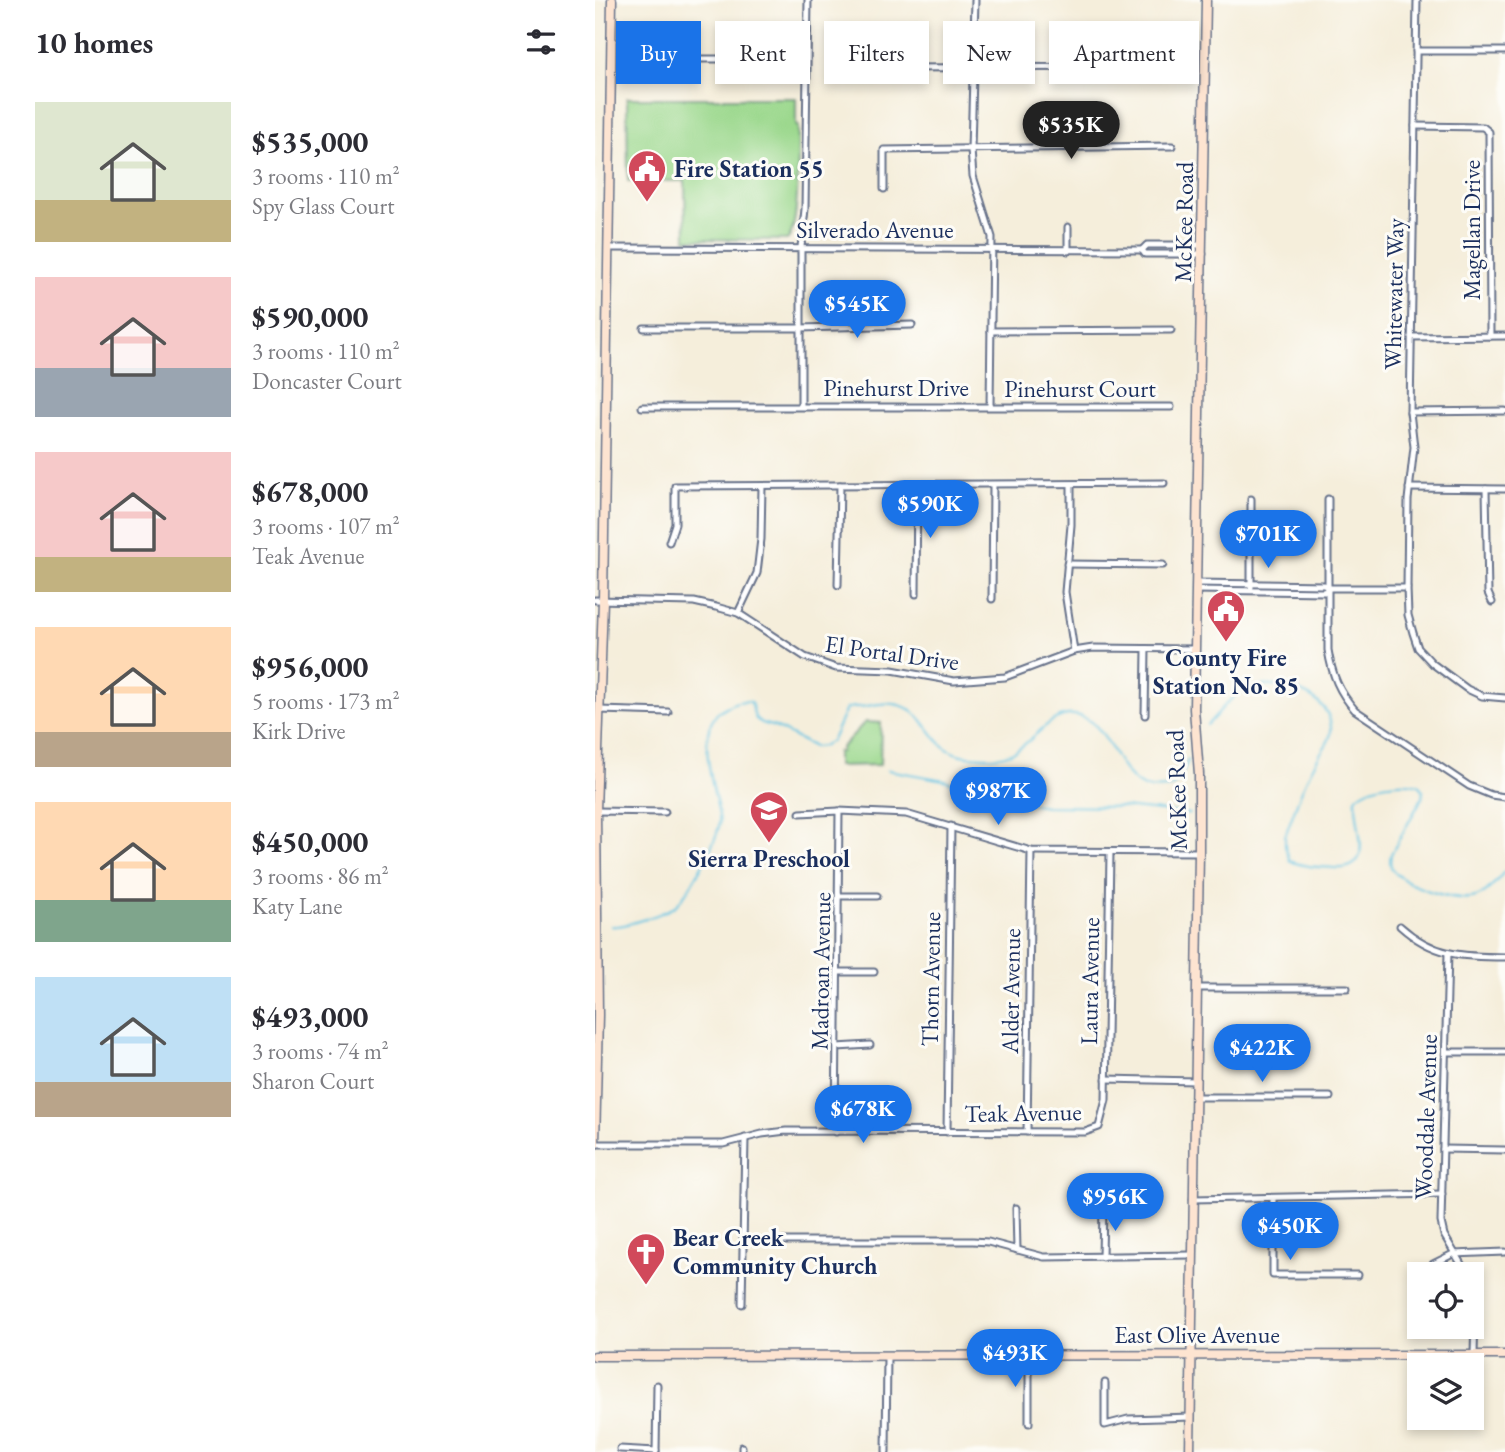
<!DOCTYPE html>
<meta charset="utf-8">
<style>
:root{--surface:#fff;--page:#f7f7f7;--text:#2b2b33;--muted:#7c7c81;--accent:#1a73e8}
body{margin:0;font-family:"EB Garamond",serif;background:var(--page);color:var(--text);height:100vh;display:flex;flex-direction:column;font-size:26px;white-space:nowrap}
*{box-sizing:border-box;margin:0}
p{font-size:23px;color:var(--muted)}
.icon{flex:none;width:38px;height:38px;fill:none;stroke:currentColor;stroke-width:2;stroke-linecap:round;stroke-linejoin:round}
.map{position:relative;flex:1;overflow:hidden}
.side{display:flex;flex-direction:column;background:var(--surface);width:595px}
.side>*{flex:none}
.top-card{position:absolute;left:21px;top:21px;width:665px;height:63px;display:flex;gap:14px}
.fabs{position:absolute;left:812px;top:1262px;display:grid;gap:14px}
.fabs a{display:grid;place-items:center;width:77px;height:77px;border-radius:0px;background:var(--surface);box-shadow:0 4px 10px #0003;font-size:35px}
.price{position:absolute;translate:-50% -60px;padding:0 16px;border-radius:24px;background:var(--accent);color:#fff;font-size:23px;line-height:46px;filter:drop-shadow(0 2px 4px #0008)}
.price::after{content:'';position:absolute;left:50%;top:42px;width:21px;height:16px;margin-left:-10px;background:inherit;clip-path:polygon(0 0,100% 0,50% 100%)}
.price.on{background:#222;color:#fff}
ul{padding:0;list-style:none}
li{display:flex;align-items:center;gap:21px;height:175px;padding:0 35px}
li span{display:grid;place-items:center;flex:none;width:196px;height:140px;border-radius:0px;color:#555}
li>.icon{margin-inline-start:auto}
span .icon{width:84px;height:84px;fill:#fffc;stroke-width:1}
li b{font-size:30px}
h2{display:flex;justify-content:space-between;align-items:center;height:84px;padding:0 35px;font-size:30px}
.chip{padding:0 24px;border-radius:0px;background:var(--surface);box-shadow:0 4px 10px #0003;font-size:24px;line-height:63px}
.chip.on{background:var(--accent);color:#fff}
main{display:flex;flex:1;min-height:0}
.map>svg:first-child{display:block}
.green{fill:#9bd88d;stroke:#5b8476;stroke-width:2}
.lines{fill:none;stroke-linecap:round;stroke-linejoin:round}
.stream{stroke:#66c5e4;stroke-width:2}
.street-casing{stroke:#67728a;stroke-width:9}
.secondary-casing{stroke:#67728a;stroke-width:11}
.street{stroke:#fff;stroke-width:5}
.secondary{stroke:#fde4d1;stroke-width:8}
.labels{text-anchor:middle;stroke-width:6;stroke-linejoin:round;paint-order:stroke}
.poi-label{font-size:24px;font-weight:bold;fill:#1b2f5e;stroke:#fdfcf7;text-anchor:start}
.street-label{font-size:24px;fill:#1b2f5e;stroke:#fdfcf7}
</style>
<main>
<section class="side">
<h2>10 homes<svg class="icon" aria-label="filters" viewBox="0 0 24 24"><path d="M4 7h16M4 17h16"/><circle cx="9" cy="7" r="2"/><circle cx="15" cy="17" r="2"/></svg></h2>
<ul>
<li><span style="background:linear-gradient(#dfe7d0 70%,#c2b280 0)"><svg class="icon" aria-label="home" viewBox="0 0 24 24"><path d="M3 11l9-7 9 7M6 9v11h12V9"/></svg></span><div><b>$535,000</b><p>3 rooms · 110 m²</p><p>Spy Glass Court</p></div></li>
<li><span style="background:linear-gradient(#f6c9c9 65%,#9aa5b1 0)"><svg class="icon" aria-label="home" viewBox="0 0 24 24"><path d="M3 11l9-7 9 7M6 9v11h12V9"/></svg></span><div><b>$590,000</b><p>3 rooms · 110 m²</p><p>Doncaster Court</p></div></li>
<li><span style="background:linear-gradient(#f6c9c9 75%,#c2b280 0)"><svg class="icon" aria-label="home" viewBox="0 0 24 24"><path d="M3 11l9-7 9 7M6 9v11h12V9"/></svg></span><div><b>$678,000</b><p>3 rooms · 107 m²</p><p>Teak Avenue</p></div></li>
<li><span style="background:linear-gradient(#ffd9b3 75%,#b9a48a 0)"><svg class="icon" aria-label="home" viewBox="0 0 24 24"><path d="M3 11l9-7 9 7M6 9v11h12V9"/></svg></span><div><b>$956,000</b><p>5 rooms · 173 m²</p><p>Kirk Drive</p></div></li>
<li><span style="background:linear-gradient(#ffd9b3 70%,#7fa58c 0)"><svg class="icon" aria-label="home" viewBox="0 0 24 24"><path d="M3 11l9-7 9 7M6 9v11h12V9"/></svg></span><div><b>$450,000</b><p>3 rooms · 86 m²</p><p>Katy Lane</p></div></li>
<li><span style="background:linear-gradient(#bfe0f5 75%,#b9a48a 0)"><svg class="icon" aria-label="home" viewBox="0 0 24 24"><path d="M3 11l9-7 9 7M6 9v11h12V9"/></svg></span><div><b>$493,000</b><p>3 rooms · 74 m²</p><p>Sharon Court</p></div></li>
</ul>
</section>
<div class="map">
<svg width="910" height="1452" viewBox="0 0 910 1452">
<rect width="100%" height="100%" fill="#fdfcf7"/>
<filter id="ink" filterUnits="userSpaceOnUse"><feTurbulence type="fractalNoise" baseFrequency=".0143" numOctaves="2"/><feDisplacementMap in="SourceGraphic" scale="14" xChannelSelector="R" yChannelSelector="G"/><feConvolveMatrix kernelMatrix="1 2 1 2 8 2 1 2 1" color-interpolation-filters="sRGB"/></filter>
<filter id="wash" filterUnits="userSpaceOnUse"><feTurbulence type="fractalNoise" baseFrequency=".00686" numOctaves="4" result="noise"/><feDisplacementMap in="SourceGraphic" scale="28" xChannelSelector="R" yChannelSelector="G"/><feGaussianBlur stdDeviation="1.57" result="paint"/><feColorMatrix in="noise" values="0 0 0 0 0 0 0 0 0 0 0 0 0 0 0 0 0 1.4 0 .05"/><feComposite in="paint" operator="in"/></filter>
<g filter="url(#wash)">
<rect width="100%" height="100%" fill="#f5eedb"/>
<g class="green">
<path d="M32 98H201V125L203 127C202 149 206 227 192 240L91 239 90 181H33Z"/>
<path d="M270 722 286 723 285 765 242 766V752H246V748Z"/>
</g>
<g class="lines">
<g class="stream">
<path d="M612 725C624 713 636 695 652 689 682 678 739 694 736 732 736 740 728 749 724 756 709 780 700 809 690 836V846L695 861C709 867 724 867 739 868 784 872 758 823 761 798 772 784 808 780 824 785L828 791 827 798 796 854C795 859 794 866 798 870 809 886 862 903 881 897 893 893 902 880 910 871"/>
<path d="M293 770 349 780 404 798 451 806 527 807 595 814"/>
<path d="M16 926C27 928 72 913 81 905 94 893 120 844 124 826 126 820 123 812 122 805 116 778 99 722 131 707 140 702 146 700 156 702L160 718 166 723 180 727 219 747 229 746 237 740 251 709C258 706 265 708 272 706 338 690 325 752 373 756 389 757 406 759 420 751 442 739 459 706 487 717 517 728 519 774 549 787 557 790 567 788 576 788L585 779 593 760"/>
</g>
</g>
</g>
<g filter="url(#ink)">
<g class="lines">
<g class="street-casing">
<g id="street">
<path d="M380 0 376 150 378 176 397 237 395 406"/>
<path d="M822 0 815 412 819 447 813 500 812 588 813 615 818 633 823 648 838 664 872 689 887 696 910 698"/>
<path d="M821 51H910"/>
<path d="M50 59H211"/>
<path d="M294 68 579 67"/>
<path d="M820 126 888 127 894 132 895 336"/>
<path d="M289 189V150L577 146"/>
<path d="M473 227V251"/>
<path d="M13 248 547 250 552 245H607"/>
<path d="M547 250 550 254H608"/>
<path d="M49 328H205L317 325"/>
<path d="M396 331 576 330"/>
<path d="M816 337 910 336"/>
<path d="M206 406V247L210 209 213 0"/>
<path d="M47 407H576"/>
<path d="M815 412 910 411"/>
<path d="M476 485V525L470 592 479 651"/>
<path d="M814 488 910 489"/>
<path d="M891 489 893 593 897 602"/>
<path d="M733 499V650C737 675 744 692 760 710L874 786 896 795 910 797"/>
<path d="M74 542 80 524V486L569 483"/>
<path d="M472 564 568 565"/>
<path d="M601 583 729 585 734 588H812"/>
<path d="M243 585 245 485"/>
<path d="M656 587V499"/>
<path d="M601 590 729 592 734 588"/>
<path d="M321 594 322 485"/>
<path d="M397 599 398 485"/>
<path d="M0 600 99 602 121 607 143 613 210 657 241 668 297 670 359 681 410 677 479 651 498 648 600 649"/>
<path d="M143 613 162 573 166 539 167 486"/>
<path d="M4 710 73 712"/>
<path d="M550 715 551 649"/>
<path d="M1 811 70 812"/>
<path d="M205 813 244 811 311 814 436 851 604 852"/>
<path d="M245 896H282"/>
<path d="M805 926C838 956 868 957 910 957"/>
<path d="M853 953 846 1222 849 1235 872 1274"/>
<path d="M243 972H279"/>
<path d="M602 988H752"/>
<path d="M242 1047 275 1045"/>
<path d="M851 1052H910"/>
<path d="M511 1079 601 1081"/>
<path d="M600 1097H735"/>
<path d="M241 1132 244 811"/>
<path d="M352 1132 356 826"/>
<path d="M432 1132 436 851"/>
<path d="M0 1144H128L167 1134 191 1131 490 1132 504 1127 511 1100 515 852"/>
<path d="M848 1149 910 1150"/>
<path d="M678 1198V1275H763"/>
<path d="M598 1199 847 1194"/>
<path d="M421 1208 422 1250"/>
<path d="M149 1241H378L393 1242 449 1257 597 1255"/>
<path d="M507 1257 508 1208"/>
<path d="M838 1264 858 1254 910 1252"/>
<path d="M877 1286 880 1312 879 1355"/>
<path d="M147 1304 150 1138"/>
<path d="M434 1355V1423"/>
<path d="M510 1383V1425L533 1419 596 1417"/>
<path d="M147 1447V1452"/>
<path d="M25 1449 61 1451"/>
<path d="M61 1452 62 1385"/>
<path d="M291 1452 292 1356"/>
</g>
</g>
<g class="secondary-casing">
<g id="secondary">
<path d="M0 1144 3 1015 1 811 8 600 17 0"/>
<path d="M0 1356 910 1355"/>
<path d="M595 1452 604 852V774L599 709 611 0"/>
</g>
</g>
<use href="#street" class="street"/>
<use href="#secondary" class="secondary"/>
</g>
</g>
<defs>
<g id="civic-pin" transform="scale(2.0125)"><path d="M0 17L-7.5 6A9.5 9.5 0 1 1 7.5 6Z" fill="#d1495b" stroke="#fdfcf7"/><path d="M-.6-6.5H3V-4.5H.6V-3L4-1V1h2V6H-6V1h2V-1L-.6-3ZM-1.2 2.5V6h2.4V2.5Z" fill="#fff"/></g>
<g id="school-pin" transform="scale(2.0125)"><path d="M0 17L-7.5 6A9.5 9.5 0 1 1 7.5 6Z" fill="#d1495b" stroke="#fdfcf7"/><path d="M0-5L7-2L0 1L-7-2ZM-4 1L0 2.5L4 1V4Q0 6-4 4Z" fill="#fff"/></g>
<g id="church-pin" transform="scale(2.0125)"><path d="M0 17L-7.5 6A9.5 9.5 0 1 1 7.5 6Z" fill="#d1495b" stroke="#fdfcf7"/><path d="M-1.2-6h2.4v3.5h3.3v2.4h-3.3V6h-2.4V-.1h-3.3v-2.4h3.3Z" fill="#fff"/></g>
</defs>
<g fill-rule="evenodd">
<use href="#civic-pin" x="52" y="169"/>
<use href="#civic-pin" x="631" y="609"/>
<use href="#school-pin" x="174" y="810"/>
<use href="#church-pin" x="51" y="1252"/>
</g>
<g class="labels">
<g class="poi-label">
<text x="79" y="177">Fire Station 55</text>
<text x="631" y="666" text-anchor="middle">County Fire<tspan x="631" dy="28">Station No. 85</tspan></text>
<text x="174" y="867" text-anchor="middle">Sierra Preschool</text>
<text x="78" y="1246">Bear Creek<tspan x="78" dy="28">Community Church</tspan></text>
</g>
<g class="street-label">
<text transform="translate(589 222) rotate(-89)" y="8">McKee Road</text>
<text x="280" y="238">Silverado Avenue</text>
<text transform="translate(877 230) rotate(-90)" y="8">Magellan Drive</text>
<text transform="translate(799 294) rotate(-89)" y="8">Whitewater Way</text>
<text x="301" y="396">Pinehurst Drive</text>
<text x="485" y="397">Pinehurst Court</text>
<text transform="translate(297 653) rotate(8)" y="8">El Portal Drive</text>
<text transform="translate(582 790) rotate(-92)" y="8">McKee Road</text>
<text transform="translate(226 971) rotate(-89)" y="8">Madroan Avenue</text>
<text transform="translate(336 979) rotate(-89)" y="8">Thorn Avenue</text>
<text transform="translate(495 981) rotate(-89)" y="8">Laura Avenue</text>
<text transform="translate(416 991) rotate(-89)" y="8">Alder Avenue</text>
<text transform="translate(428 1113) rotate(-1)" y="8">Teak Avenue</text>
<text transform="translate(831 1117) rotate(-88)" y="8">Wooddale Avenue</text>
<text x="602" y="1343">East Olive Avenue</text>
</g>
</g>
</svg>
<div class="fabs">
<a><svg class="icon" aria-label="locate" viewBox="0 0 24 24"><circle cx="12" cy="12" r="6"/><path d="M12 2v4M12 18v4M2 12h4M18 12h4"/></svg></a>
<a><svg class="icon" aria-label="layers" viewBox="0 0 24 24"><path d="M12 4l9 5-9 5-9-5zM3 14l9 5 9-5"/></svg></a>
</div>
<b class="price on" style="left:476px;top:161px">$535K</b>
<b class="price" style="left:262px;top:340px">$545K</b>
<b class="price" style="left:335px;top:540px">$590K</b>
<b class="price" style="left:673px;top:570px">$701K</b>
<b class="price" style="left:403px;top:827px">$987K</b>
<b class="price" style="left:667px;top:1084px">$422K</b>
<b class="price" style="left:268px;top:1145px">$678K</b>
<b class="price" style="left:520px;top:1233px">$956K</b>
<b class="price" style="left:695px;top:1262px">$450K</b>
<b class="price" style="left:420px;top:1389px">$493K</b>
<div class="top-card">
<a class="chip on">Buy</a>
<a class="chip">Rent</a>
<a class="chip">Filters</a>
<a class="chip">New</a>
<a class="chip">Apartment</a>
</div>
</div>
</main>
